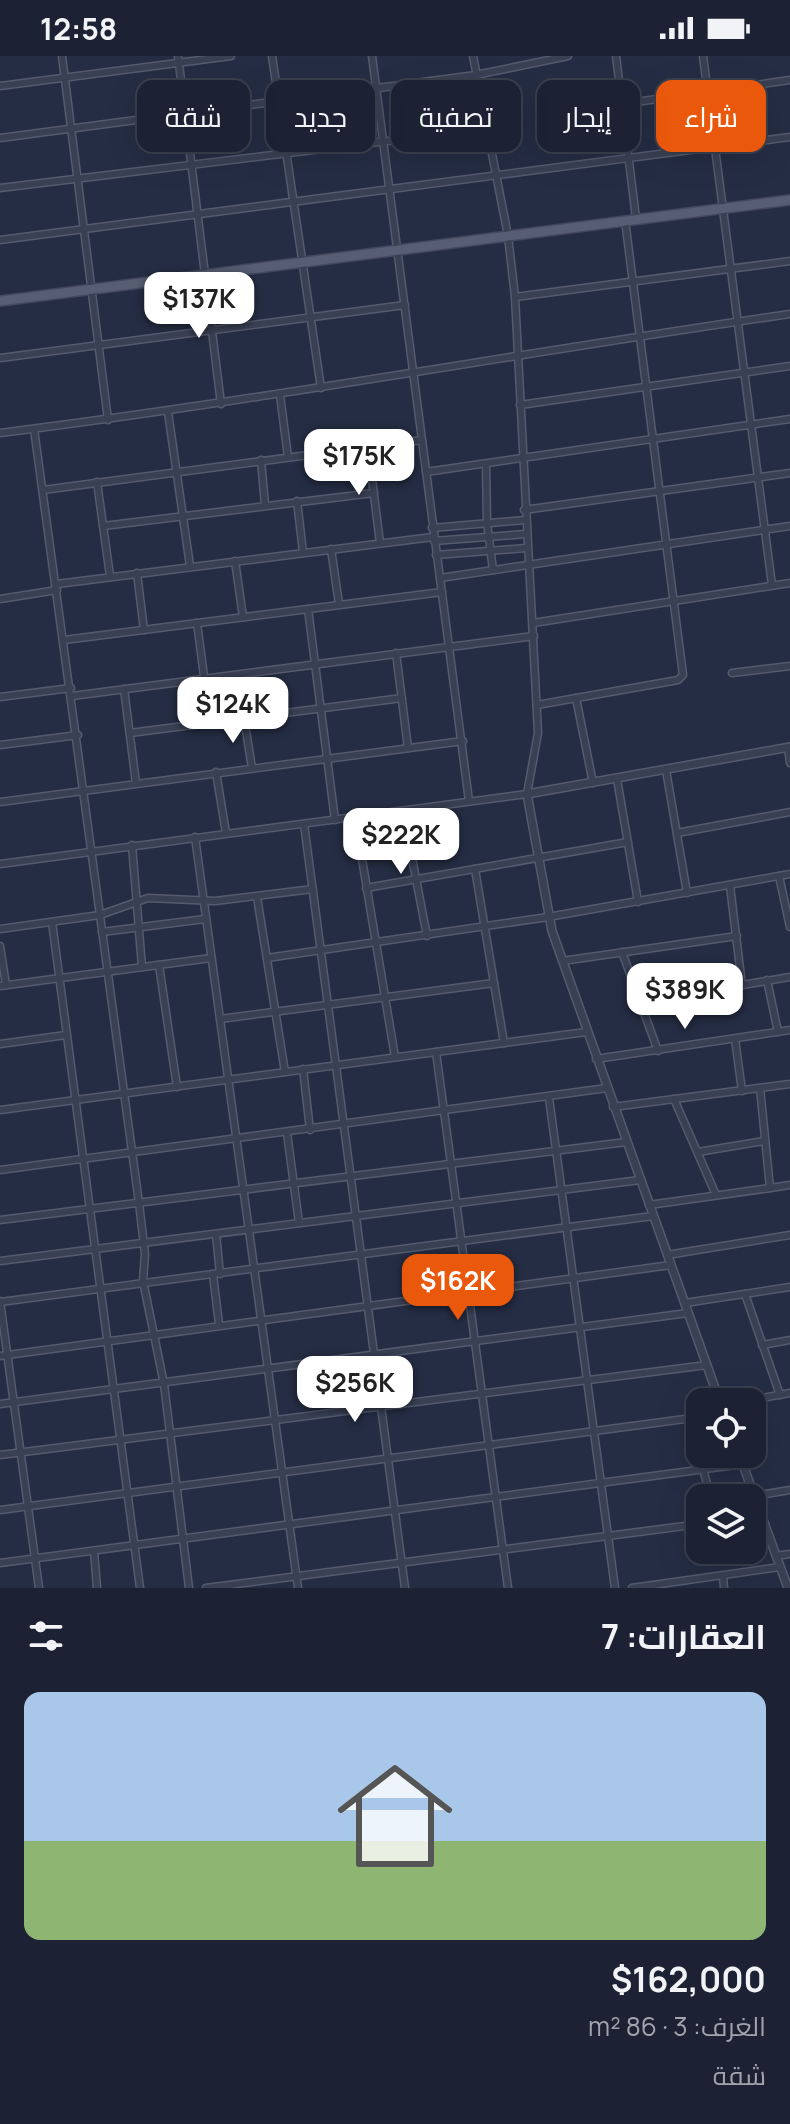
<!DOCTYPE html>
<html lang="ar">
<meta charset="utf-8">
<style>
:root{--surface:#1c2233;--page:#252a3b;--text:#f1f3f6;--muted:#a0a4ac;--line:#3a3f4e;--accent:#ea580c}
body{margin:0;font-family:Manrope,Cairo,sans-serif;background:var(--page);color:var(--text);direction:rtl;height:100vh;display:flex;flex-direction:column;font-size:30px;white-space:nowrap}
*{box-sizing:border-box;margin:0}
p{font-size:26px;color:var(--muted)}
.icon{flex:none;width:44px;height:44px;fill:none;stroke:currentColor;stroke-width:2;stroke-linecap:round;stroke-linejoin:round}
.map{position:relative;height:1532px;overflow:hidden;direction:ltr}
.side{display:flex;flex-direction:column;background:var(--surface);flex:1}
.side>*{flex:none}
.hud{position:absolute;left:24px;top:24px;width:742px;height:72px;direction:rtl;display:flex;gap:16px}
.buttons{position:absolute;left:686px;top:1332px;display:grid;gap:16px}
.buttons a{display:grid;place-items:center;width:80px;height:80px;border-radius:16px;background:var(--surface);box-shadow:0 8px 32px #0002,0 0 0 2px var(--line);font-size:40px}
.price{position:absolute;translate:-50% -68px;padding:0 18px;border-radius:16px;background:#fff;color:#222;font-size:26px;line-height:52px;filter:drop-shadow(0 2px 4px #0008)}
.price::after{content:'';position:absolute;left:50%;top:48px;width:24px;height:18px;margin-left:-12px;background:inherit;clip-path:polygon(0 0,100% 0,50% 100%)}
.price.active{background:var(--accent);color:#fff}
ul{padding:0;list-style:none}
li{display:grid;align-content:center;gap:16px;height:424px;padding:0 24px}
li+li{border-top:2px solid var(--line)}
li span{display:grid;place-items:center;height:248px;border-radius:16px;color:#555}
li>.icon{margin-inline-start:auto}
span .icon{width:144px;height:144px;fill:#fffc;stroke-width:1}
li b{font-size:34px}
h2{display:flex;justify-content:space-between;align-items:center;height:96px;padding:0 24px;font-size:34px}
.tag{padding:0 28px;border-radius:16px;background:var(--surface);box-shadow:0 8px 32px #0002,0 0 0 2px var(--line);font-size:28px;line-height:72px}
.tag.active{background:var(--accent);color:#fff}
.status{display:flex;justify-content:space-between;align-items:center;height:56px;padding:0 40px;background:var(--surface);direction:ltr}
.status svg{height:22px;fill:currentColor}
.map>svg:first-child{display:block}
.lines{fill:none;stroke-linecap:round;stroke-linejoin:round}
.minor-casing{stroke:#555a6e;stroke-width:9}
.tertiary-casing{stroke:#555a6e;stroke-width:10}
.primary-casing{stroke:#43485d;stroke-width:12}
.minor{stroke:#394054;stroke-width:6}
.tertiary{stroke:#394054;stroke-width:7}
.primary{stroke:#575e74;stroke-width:9}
</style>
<div class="status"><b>12:58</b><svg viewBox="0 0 49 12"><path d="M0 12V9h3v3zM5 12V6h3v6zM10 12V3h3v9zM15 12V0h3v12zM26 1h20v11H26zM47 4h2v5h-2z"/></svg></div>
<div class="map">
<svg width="790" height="1532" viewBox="0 0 790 1532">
<rect width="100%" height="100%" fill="#252d44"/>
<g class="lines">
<g class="minor-casing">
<g id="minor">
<path d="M62 0 108 364"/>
<path d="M178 0 221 348"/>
<path d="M272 0 321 332"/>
<path d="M372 0 469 745"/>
<path d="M616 0 636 162"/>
<path d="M703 0 772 529"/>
<path d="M0 30 231 0"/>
<path d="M622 48 790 24"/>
<path d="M0 82 476 19 568 0"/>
<path d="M0 132 487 73"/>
<path d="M0 184 790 81"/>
<path d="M515 241 790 205"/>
<path d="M0 302 405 249"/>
<path d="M280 339 288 401"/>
<path d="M520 349 790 310"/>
<path d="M168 356 190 510"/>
<path d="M34 373 139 1147 145 1198 143 1225 164 1328 189 1532"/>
<path d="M0 377C264 344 526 296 790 258"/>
<path d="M368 391 380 487"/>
<path d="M261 404 265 449"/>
<path d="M486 408 487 467 493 514"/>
<path d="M426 416 790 363"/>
<path d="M97 426 110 520"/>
<path d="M43 434 422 384"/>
<path d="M297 445 303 496"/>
<path d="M524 454 790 417"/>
<path d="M103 470 374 437"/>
<path d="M432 472 525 464"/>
<path d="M434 485 526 478"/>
<path d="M331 493 339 548"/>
<path d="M436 499 526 492"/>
<path d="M235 505 243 561"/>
<path d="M137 517 144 574"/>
<path d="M440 522 790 470"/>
<path d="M57 528 433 481"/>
<path d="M0 543 57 534"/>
<path d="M308 553 335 764"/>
<path d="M197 567 210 666"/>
<path d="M533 567 790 527"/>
<path d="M64 584 442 536"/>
<path d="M396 597 408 692"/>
<path d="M732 617 790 610"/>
<path d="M124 633 136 727"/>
<path d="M72 640 534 580"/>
<path d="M0 641 71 632"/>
<path d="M576 642 593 727"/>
<path d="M537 649 678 624 683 619 625 164"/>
<path d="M244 662 252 712"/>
<path d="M130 677 402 642"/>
<path d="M0 689 78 679"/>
<path d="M788 691 790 707"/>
<path d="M666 714 687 837"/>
<path d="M216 716 226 777"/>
<path d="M617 723 638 846"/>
<path d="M0 746 463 685"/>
<path d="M403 755 427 880"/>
<path d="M355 761 395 1001"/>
<path d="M304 768 405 1532"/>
<path d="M677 777 790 756"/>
<path d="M195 781 298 1532"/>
<path d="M132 789 142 911"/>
<path d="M0 808 527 738 538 677 515 241 508 180 473 0"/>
<path d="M475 813 504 987"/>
<path d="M779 820 790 871"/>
<path d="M730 830 742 929"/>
<path d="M366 832 628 786"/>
<path d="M257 841 285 1016"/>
<path d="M52 866 140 1532"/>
<path d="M0 873 100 859 148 842 215 845 313 833"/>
<path d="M102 876 205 863"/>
<path d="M0 890 6 929"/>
<path d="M622 896 658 995"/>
<path d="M267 902 548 861 790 818"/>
<path d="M562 905 737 880"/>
<path d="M159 909 177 1031"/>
<path d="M767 924 778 976"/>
<path d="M0 930 211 902"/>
<path d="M641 946 790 921"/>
<path d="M220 963 494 927"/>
<path d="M735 983 742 1035"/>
<path d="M0 988 66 979"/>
<path d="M436 996 508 1532"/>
<path d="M596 1003 790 974"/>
<path d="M303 1013 310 1074"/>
<path d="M549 1042 615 1532"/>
<path d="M674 1043 716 1139"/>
<path d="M613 1051 790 1028"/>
<path d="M0 1054 586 976"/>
<path d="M287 1077 299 1167"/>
<path d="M698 1096 764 1085"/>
<path d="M0 1114 607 1032"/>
<path d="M770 1132 790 1129"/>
<path d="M649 1149 770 1132 760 1032"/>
<path d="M0 1164 626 1086"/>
<path d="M216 1178 220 1218"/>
<path d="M667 1199 790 1179"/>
<path d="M0 1205 640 1124"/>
<path d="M213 1219 219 1268"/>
<path d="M745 1238 780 1339"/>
<path d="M0 1245 39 1532"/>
<path d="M0 1246 653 1160"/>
<path d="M685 1247 790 1231"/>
<path d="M762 1289 790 1284"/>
<path d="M0 1300 671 1209"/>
<path d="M740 1346 790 1337"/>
<path d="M0 1348 688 1257"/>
<path d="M0 1399 707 1309"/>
<path d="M703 1413 711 1442"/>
<path d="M754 1440 790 1434"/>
<path d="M0 1454 700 1361"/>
<path d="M94 1495 97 1532"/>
<path d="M776 1500 790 1498"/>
<path d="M0 1507 743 1408"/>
<path d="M723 1520 724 1532"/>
<path d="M206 1532 700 1468"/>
<path d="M632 1532 780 1511"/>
</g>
</g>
<g class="tertiary-casing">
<g id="tertiary">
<path d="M720 1346 552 875 527 738 790 691"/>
<path d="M739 1398 788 1532"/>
</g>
</g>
<g class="primary-casing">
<path id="primary" d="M0 245 790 144"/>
</g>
<use href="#minor" class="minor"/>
<use href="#tertiary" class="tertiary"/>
<use href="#primary" class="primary"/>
</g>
</svg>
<div class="buttons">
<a><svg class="icon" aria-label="locate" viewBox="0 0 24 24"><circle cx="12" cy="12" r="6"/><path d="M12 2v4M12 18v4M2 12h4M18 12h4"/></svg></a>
<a><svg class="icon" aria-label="layers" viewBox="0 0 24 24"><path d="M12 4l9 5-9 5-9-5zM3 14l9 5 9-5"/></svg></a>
</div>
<b class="price" style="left:199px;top:284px">$137K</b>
<b class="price" style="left:359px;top:441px">$175K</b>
<b class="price" style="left:233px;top:689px">$124K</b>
<b class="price" style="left:401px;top:820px">$222K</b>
<b class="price" style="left:685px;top:975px">$389K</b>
<b class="price active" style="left:458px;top:1266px">$162K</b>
<b class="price" style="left:355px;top:1368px">$256K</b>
<div class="hud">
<a class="tag active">شراء</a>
<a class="tag">إيجار</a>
<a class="tag">تصفية</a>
<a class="tag">جديد</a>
<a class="tag">شقة</a>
</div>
</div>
<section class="side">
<h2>العقارات: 7<svg class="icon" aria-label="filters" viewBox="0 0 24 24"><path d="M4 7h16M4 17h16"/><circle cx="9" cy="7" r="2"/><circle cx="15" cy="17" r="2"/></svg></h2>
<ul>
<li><span style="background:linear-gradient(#a9c7e8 60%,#8fb573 0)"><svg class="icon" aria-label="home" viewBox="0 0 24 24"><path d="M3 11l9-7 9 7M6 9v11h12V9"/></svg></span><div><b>$162,000</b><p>الغرف: 3 · 86 m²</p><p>شقة</p></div></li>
</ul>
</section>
